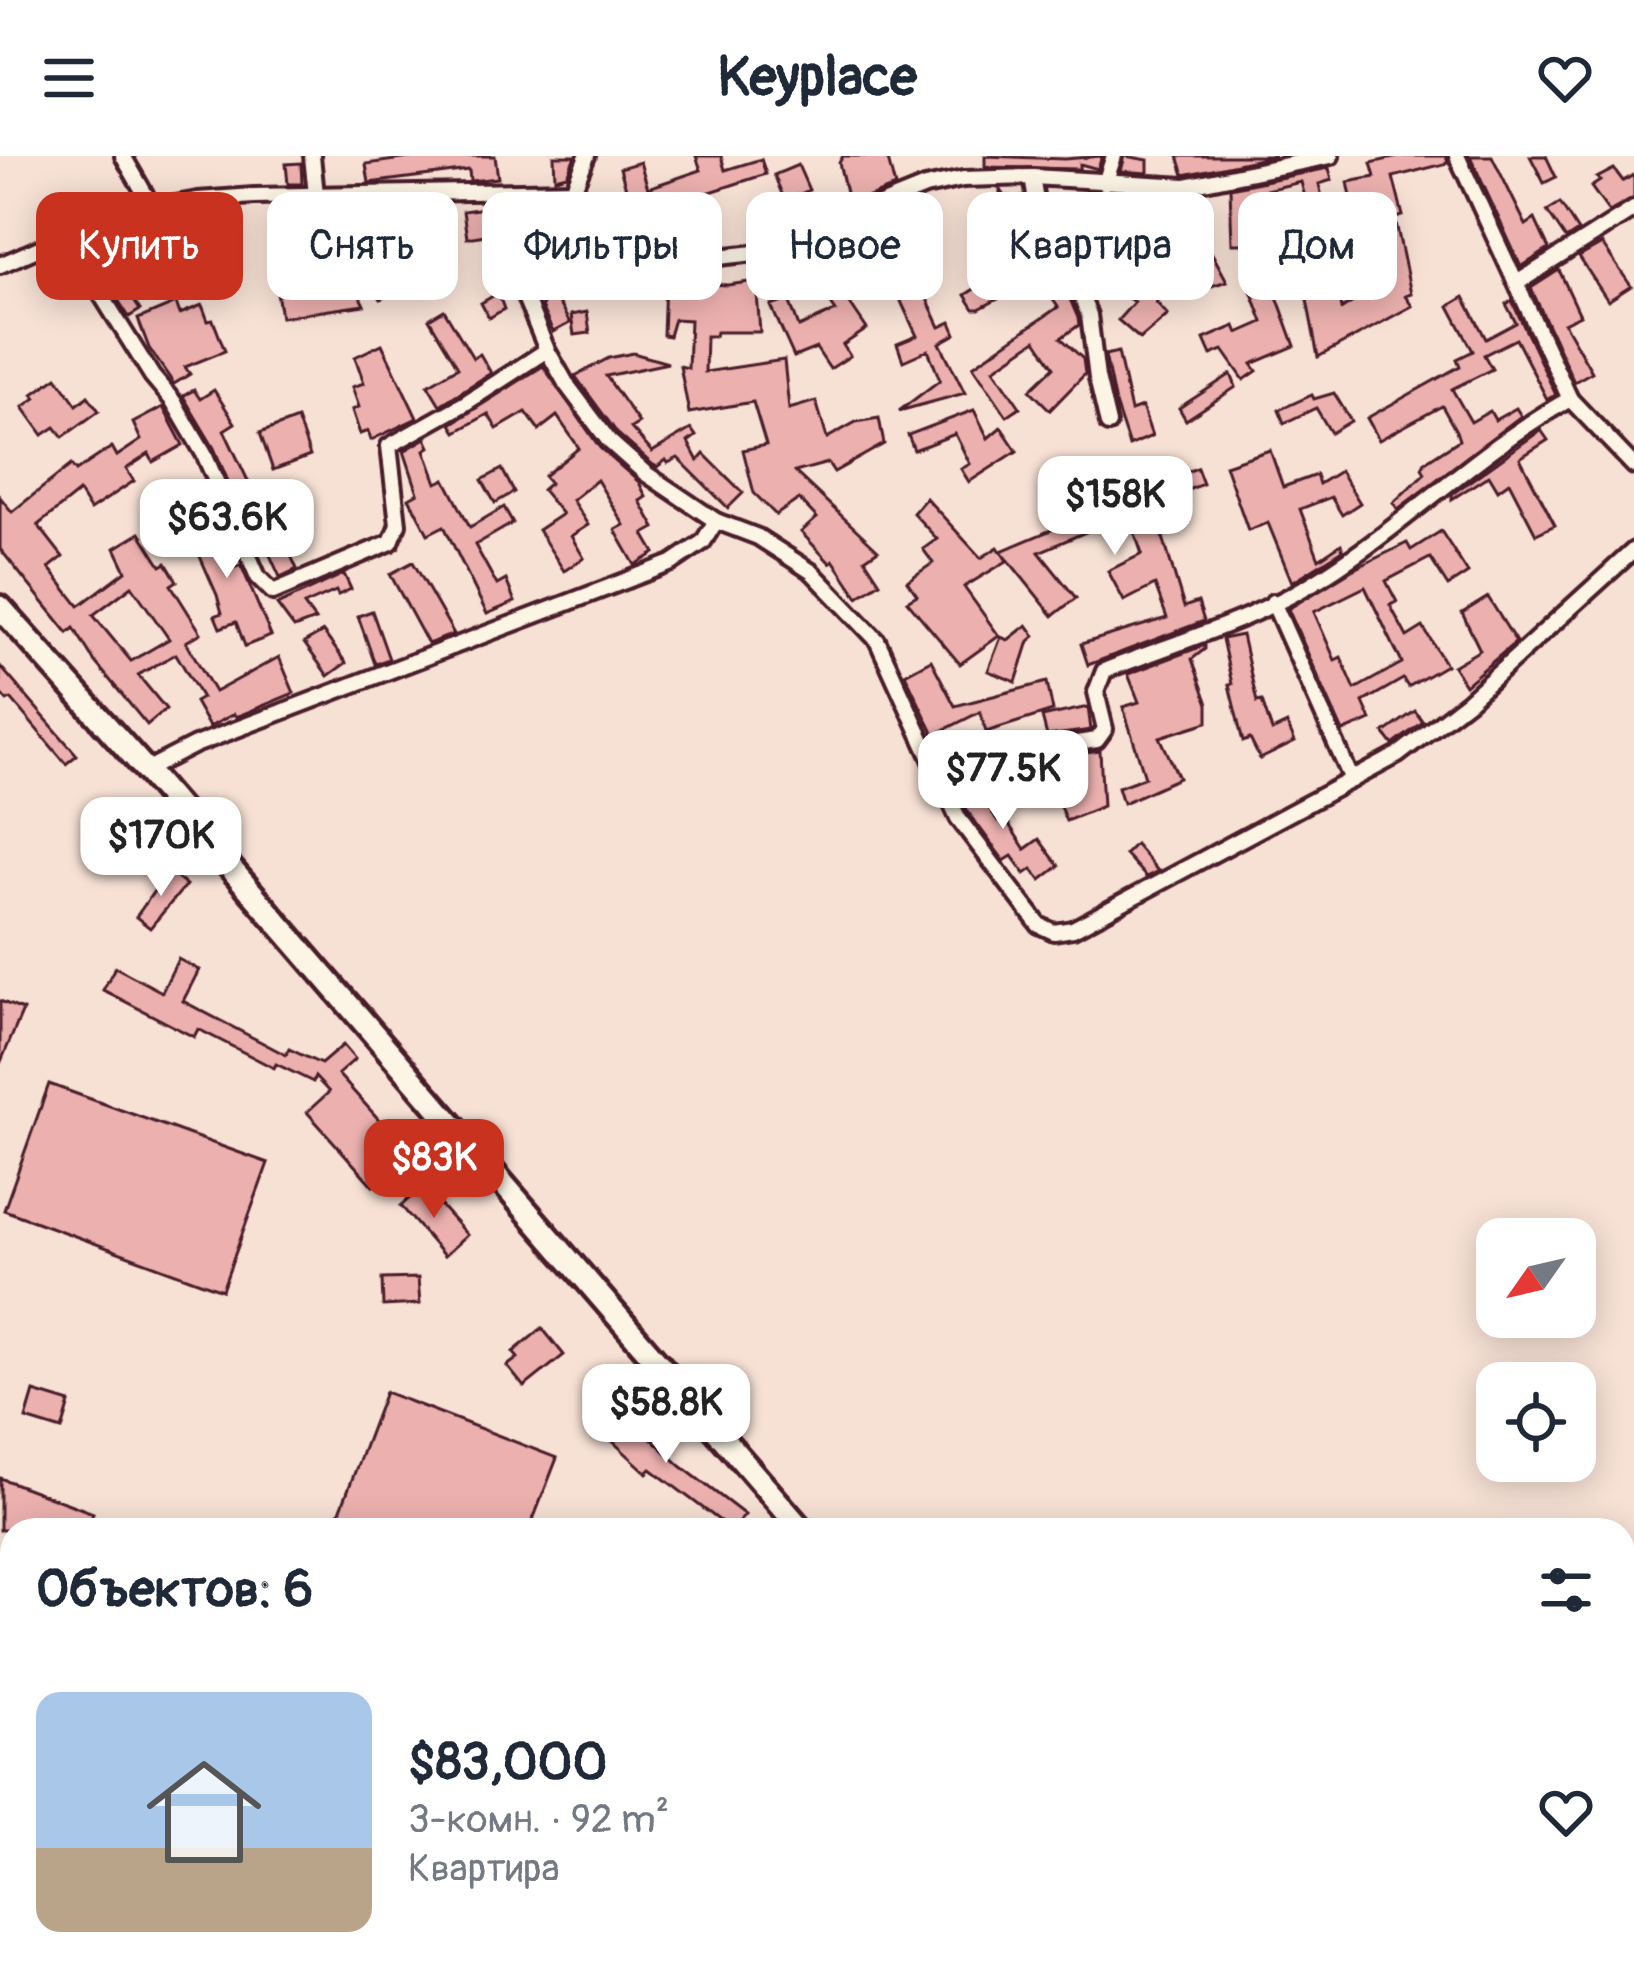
<!DOCTYPE html>
<html lang="ru">
<meta charset="utf-8">
<style>
:root{--surface:#fff;--page:#f6f6f7;--text:#1f2937;--muted:#747a83;--accent:#c8321e}
body{margin:0;font-family:Pangolin,sans-serif;background:var(--page);color:var(--text);height:100vh;display:flex;flex-direction:column;font-size:45px;white-space:nowrap}
*{box-sizing:border-box;margin:0}
p{font-size:39px;color:var(--muted)}
.icon{flex:none;width:66px;height:66px;fill:none;stroke:currentColor;stroke-width:2;stroke-linecap:round;stroke-linejoin:round}
.map{position:relative;flex:1;overflow:hidden}
.details{position:absolute;left:0px;top:1362px;width:1635px;height:471px;display:flex;flex-direction:column;background:var(--surface);border-radius:36px 36px 0 0;box-shadow:0 6px 30px #0003}
.details>*{flex:none}
.top-card{position:absolute;left:36px;top:36px;width:1563px;height:108px;display:flex;gap:24px}
.needle{width:78px;rotate:236deg}
.controls{position:absolute;left:1476px;top:1062px;display:grid;gap:24px}
.controls a{display:grid;place-items:center;width:120px;height:120px;border-radius:24px;background:var(--surface);box-shadow:0 6px 30px #0003;font-size:60px}
.price{position:absolute;translate:-50% -102px;padding:0 27px;border-radius:24px;background:#fff;color:#222;font-size:39px;line-height:78px;filter:drop-shadow(0 3px 6px #0008)}
.price::after{content:'';position:absolute;left:50%;top:72px;width:36px;height:27px;margin-left:-18px;background:inherit;clip-path:polygon(0 0,100% 0,50% 100%)}
.price.selected{background:var(--accent);color:#fff}
ul{padding:0;list-style:none}
li{display:flex;align-items:center;gap:36px;height:300px;padding:0 36px}
li span{display:grid;place-items:center;flex:none;width:336px;height:240px;border-radius:24px;color:#555}
li>.icon{margin-inline-start:auto}
span .icon{width:144px;height:144px;fill:#fffc;stroke-width:1}
li b{font-size:51px}
h2{display:flex;justify-content:space-between;align-items:center;height:144px;padding:0 36px;font-size:51px}
.tag{padding:0 42px;border-radius:24px;background:var(--surface);box-shadow:0 6px 30px #0003;font-size:42px;line-height:108px}
.tag.selected{background:var(--accent);color:#fff}
header{display:flex;justify-content:space-between;align-items:center;height:156px;padding:0 36px;background:var(--surface);font-size:54px;font-weight:700}
.map>svg:first-child{display:block}
.building{fill:#ecb1af;stroke:#4a1f2b;stroke-width:3;fill-rule:evenodd}
.lines{fill:none;stroke-linecap:round;stroke-linejoin:round}
.minor-casing{stroke:#4a1f2b;stroke-width:22}
.secondary-casing{stroke:#4a1f2b;stroke-width:30}
.minor{stroke:#fcf5e5;stroke-width:14}
.secondary{stroke:#fcf5e5;stroke-width:21}
</style>
<header><svg class="icon" aria-label="menu" viewBox="0 0 24 24"><path d="M4 6h16M4 12h16M4 18h16"/></svg>Keyplace<svg class="icon" aria-label="heart" viewBox="0 0 24 24"><path d="M12 20l-8-8c-3-5 5-10 8-4 3-6 11-1 8 4z"/></svg></header>
<div class="map">
<svg width="1634" height="1832" viewBox="0 0 1634 1832">
<rect width="100%" height="100%" fill="#f7e1d5"/>
<filter id="ink" filterUnits="userSpaceOnUse"><feTurbulence type="fractalNoise" baseFrequency=".00833" numOctaves="2"/><feDisplacementMap in="SourceGraphic" scale="24" xChannelSelector="R" yChannelSelector="G"/><feConvolveMatrix kernelMatrix="1 2 1 2 8 2 1 2 1" color-interpolation-filters="sRGB"/></filter>
<g filter="url(#ink)">
<g class="building">
<path d="M424 0H495L498 22 470 25 469 14 369 27 366 8Z"/>
<path d="M554 0H575L567 19 555 22Z"/>
<path d="M696 0H721L725 14 761 3 766 18 655 54 663 81 640 89 641 95H618L617 81 594 85 586 44 627 36 620 12 640 6 648 32 701 14Z"/>
<path d="M843 0H887L895 31 849 49 839 7Z"/>
<path d="M985 0 1065 3 1102 0 1098 13 1080 8V13L985 11Z"/>
<path d="M1125 0 1148 4V17L1121 15Z"/>
<path d="M1178 0H1275L1184 19Z"/>
<path d="M1402 0H1446L1448 7 1393 21 1403 60 1395 62 1411 138 1405 140 1412 150 1318 201 1303 123 1335 117 1342 153 1370 135 1367 104 1324 113 1320 94 1360 86 1348 26 1375 21 1371 7Z"/>
<path d="M1470 0H1492L1526 69 1535 63 1549 93 1521 111Z"/>
<path d="M1530 0H1546L1556 21 1544 27Z"/>
<path d="M301 7 302 28H288L286 8Z"/>
<path d="M798 9 809 34 785 45 774 19Z"/>
<path d="M1329 12 1332 24 1319 28 1322 41 1306 45 1301 26 1253 37 1255 88H1232L1230 32Z"/>
<path d="M1614 13 1623 25 1634 19V42L1609 56 1591 31 1600 25 1597 22Z"/>
<path d="M1000 34 1004 40 1024 41 1032 87 1066 134 1078 162 1079 169 1061 182 1083 203 1085 218 1050 254 1030 234 1054 211 1036 184 994 213 1020 251 1007 260 973 210 1058 151 1038 122 979 153H974L965 139 998 118Z"/>
<path d="M1047 40 1094 54V40H1148V61H1110L1111 73H1081L1077 84 1052 74Z"/>
<path d="M1560 47 1578 75 1566 83 1547 55Z"/>
<path d="M422 48V66L367 65 372 96 393 137 381 143 364 117 352 124 364 149 281 161 276 130 348 120 341 52Z"/>
<path d="M499 50 503 76 467 82 463 55Z"/>
<path d="M897 54 916 93 906 98 940 171 951 166 956 178 940 187 965 237 899 255 940 224 928 194 903 205 897 188 917 180 882 104 867 116 837 79Z"/>
<path d="M1189 55 1227 125 1205 132 1196 98 1156 146 1168 159 1140 183 1118 164 1134 146 1124 139 1182 70 1178 63Z"/>
<path d="M230 58 235 86 195 94 196 103 158 119 150 100 183 87 181 79 215 73 213 61Z"/>
<path d="M294 58 298 92 277 94 274 60Z"/>
<path d="M1602 88 1631 130 1608 145 1579 101Z"/>
<path d="M811 98H816L867 173 843 189 850 200 830 213 816 192 794 201 771 150 789 144 799 171 836 155 813 122 806 126 795 109Z"/>
<path d="M107 104 140 154 129 161 97 111Z"/>
<path d="M1559 114 1580 159 1564 167 1592 216 1574 226 1531 132Z"/>
<path d="M1271 124 1295 190 1252 208 1257 215 1244 224 1223 194 1211 199 1204 183 1235 170 1238 177 1263 166 1250 132Z"/>
<path d="M756 125 760 176H716L715 180H706L705 216 784 204 789 253 816 245 827 282 856 266 879 262 884 288 834 316 828 307 795 316 878 394 865 403 880 426 858 441 833 404 830 407 801 376 817 362 799 343 776 359 754 337 743 294 766 289 753 246 689 257 680 210 688 212 690 164 674 163 669 180 663 179 665 126 728 129Z"/>
<path d="M498 137 504 153 489 162 481 147Z"/>
<path d="M553 138 570 167 553 176 541 151Z"/>
<path d="M1464 141 1486 183 1516 167 1506 148 1512 145 1556 239 1547 243 1516 183 1484 199 1492 213 1452 233 1471 266 1490 255 1495 264 1516 252 1521 260 1398 353 1393 347 1425 317 1422 312 1425 306 1459 284 1456 275 1442 250 1379 284 1367 262 1460 210 1457 203 1473 195 1449 150Z"/>
<path d="M176 147 180 158 202 149 208 165 213 164 225 195 185 211 190 218 174 228 149 192 138 163Z"/>
<path d="M444 154 473 202 480 198 491 217 440 249 428 229 458 211 429 163Z"/>
<path d="M587 156 590 177 574 179 571 159Z"/>
<path d="M382 188 417 262 371 284 368 275 360 278 352 254 359 251 352 231 364 227 355 201Z"/>
<path d="M1118 196 1131 255 1142 251 1152 280 1129 290 1115 248 1105 199Z"/>
<path d="M633 197 668 207 606 220 639 267 631 272 652 296 691 273 696 280 688 286 698 305 704 298 743 337 728 352 678 302 668 307 666 304 657 311 652 308 617 277 575 220 609 202Z"/>
<path d="M543 210 600 292 639 326 646 341 640 345 655 372 644 378 655 397 635 409 615 374 624 369 597 324 572 344 588 369 571 380 584 402 564 415 538 374 562 358 542 334 550 327 544 320 579 292 557 260 539 274 526 256 497 273 488 258 456 276 451 268Z"/>
<path d="M1231 218 1236 231 1186 264 1179 252Z"/>
<path d="M57 221 77 249 88 240 99 255 63 281 55 271 43 279 23 251 36 242 33 238Z"/>
<path d="M194 234 200 243 214 234 235 267 224 274 250 329 233 337 214 292 183 240Z"/>
<path d="M1334 237 1351 265 1331 277 1316 252 1284 267 1279 254 1312 239 1314 243Z"/>
<path d="M163 251 183 289 153 306 149 298 126 313 134 325 90 354 79 336 38 369 63 401 49 412 79 450 126 415 115 392 140 377 161 410 166 407 177 425 171 429 201 477 186 486 215 536 279 501 294 537 236 561 234 558 209 571 195 546 202 542 176 498 138 519 166 553 147 569 95 506 74 472 68 477 0 393V341L12 356 71 309 76 315 112 291 117 300 141 284 133 267ZM132 430 169 483 131 505 93 459Z"/>
<path d="M974 254 988 282 1001 271 1017 295 969 326 961 313 970 308 955 278 914 294 908 279Z"/>
<path d="M297 263 310 300 273 314 260 277Z"/>
<path d="M1541 274 1548 284 1520 302 1555 369 1536 378 1509 326 1498 334 1489 319 1452 343V338Z"/>
<path d="M426 282 430 291 425 294 437 327 445 323 470 371 504 351 513 367 475 389 497 429 506 424 515 446 487 458 444 370 428 378 409 342 418 337 404 295Z"/>
<path d="M1270 294 1283 331 1316 319 1319 328 1340 315 1360 347 1342 359 1331 341 1300 353 1319 403 1341 388 1343 394 1292 426 1268 367 1248 374 1225 309Z"/>
<path d="M1197 312 1203 328 1153 348 1184 451 1198 446 1204 465 1088 509 1081 488 1167 462 1155 429 1124 445 1108 415 1142 398 1130 364 1106 373 1104 368 1039 396 1076 442 1053 460 1001 395 1080 362 1067 331 1105 315 1117 342Z"/>
<path d="M502 313 514 336 495 347 482 324Z"/>
<path d="M926 342 981 402 998 391 1007 405 964 431 999 480 960 508 907 445 917 439 907 425 933 407 923 393 937 383 913 357Z"/>
<path d="M209 353 233 412 241 409 271 480 245 490 236 466 220 472 215 460 222 457 217 439 184 364Z"/>
<path d="M1441 375 1468 417 1448 430 1430 402 1386 425 1397 446 1390 449 1407 481 1423 471 1446 509 1408 531 1403 523 1363 546 1371 564 1343 576 1288 453 1352 414 1407 387 1411 394ZM1365 431 1402 507 1355 533 1341 501 1335 504 1314 456Z"/>
<path d="M281 378 297 413 280 421 264 386Z"/>
<path d="M413 406 454 478 428 488 390 418Z"/>
<path d="M344 418 351 433 338 439 336 435 304 449 315 464 294 472 277 449Z"/>
<path d="M1488 441 1516 486 1465 529 1453 510 1480 494 1462 457Z"/>
<path d="M372 455 389 503 375 508 358 460Z"/>
<path d="M1027 469 1035 480 1029 485 1016 526 988 515 1001 481 1008 484Z"/>
<path d="M323 476 346 507 328 520 304 487Z"/>
<path d="M1242 479 1257 546 1262 545 1272 575 1287 568 1295 586 1260 603 1250 583 1243 586 1229 529 1232 528 1222 483Z"/>
<path d="M1205 489V493L1192 503 1208 548V566L1160 581 1179 622 1123 647 1118 631 1145 621 1123 551 1139 546 1128 518Z"/>
<path d="M931 504 955 550 1047 526 1053 555 986 576 980 556 934 579 905 518Z"/>
<path d="M0 510 77 599 66 608 11 543 7 545 0 537Z"/>
<path d="M1088 551 1091 574 1047 580 1042 561Z"/>
<path d="M1415 555 1423 566 1393 589 1384 577Z"/>
<path d="M1100 595 1103 650 1066 665 1054 636 1039 641 1032 623 1025 626 1018 607Z"/>
<path d="M967 615 997 665 1004 661 1025 693 1039 683 1059 710 1041 724 1032 713 1025 718 1012 700 1004 705 968 656 952 622Z"/>
<path d="M1135 688 1158 715 1146 721 1125 698Z"/>
<path d="M168 715 186 729 150 772 136 761Z"/>
<path d="M178 803 199 814 183 845 286 899 289 893 321 908 343 889 355 903 338 918 409 997 373 1030 307 956 329 936 315 921 313 926 276 908 274 912 198 873 194 881 103 834 115 811 162 836Z"/>
<path d="M0 845 23 854 0 908Z"/>
<path d="M49 928 268 1007 222 1134 4 1054Z"/>
<path d="M423 1030 467 1079 444 1100 401 1050Z"/>
<path d="M418 1122 420 1148 383 1150 382 1123Z"/>
<path d="M542 1172 564 1199 524 1231 507 1210 518 1202 513 1196Z"/>
<path d="M34 1236 70 1247 62 1274 26 1263Z"/>
<path d="M385 1236 557 1302 529 1374H333Z"/>
<path d="M617 1250 681 1310 745 1359 732 1374 651 1313 647 1317 597 1271Z"/>
<path d="M0 1322 93 1357 87 1374 52 1364 48 1374H0Z"/>
</g>
<g class="lines">
<g class="minor-casing">
<g id="minor">
<path d="M123 0 153 52"/>
<path d="M312 0 316 39"/>
<path d="M587 0 573 34 577 68 588 104"/>
<path d="M1331 0 1185 30 1032 21 963 23 925 31 764 96 655 108 588 104 533 119 525 128 524 139 547 194 567 229 609 285 645 317 716 365 758 381 812 416 877 484 958 662 1039 769 1054 776 1073 773 1398 599 1468 545 1634 394"/>
<path d="M1457 0 1570 243 1634 310"/>
<path d="M1032 21 1042 81 1076 128 1089 159 1097 222 1108 268"/>
<path d="M1105 27 1114 0"/>
<path d="M65 81 152 220 173 245 204 298 258 421 273 436 391 386 398 368 389 290 464 248 547 194"/>
<path d="M0 109 65 81 153 52 198 44 254 40 573 34"/>
<path d="M1517 127 1634 53"/>
<path d="M1273 446 1352 624"/>
<path d="M935 611 949 606 1097 584 1105 573 1096 536 1104 515C1177 486 1258 463 1324 420 1409 366 1481 292 1570 243"/>
<path d="M146 614 195 589 672 407 703 386 716 365"/>
<path d="M862 1821V1832"/>
</g>
</g>
<g class="secondary-casing">
<g id="secondary">
<path d="M0 451 146 614 802 1374"/>
<path d="M1324 1821 1339 1832"/>
</g>
</g>
<use href="#minor" class="minor"/>
<use href="#secondary" class="secondary"/>
</g>
</g>
</svg>
<div class="controls">
<a><svg class="needle" viewBox="-14 -14 28 28"><path d="M0-13l5 13h-10z" fill="#e53935"/><path d="M0 13l5-13h-10z" fill="#747a83"/></svg></a>
<a><svg class="icon" aria-label="locate" viewBox="0 0 24 24"><circle cx="12" cy="12" r="6"/><path d="M12 2v4M12 18v4M2 12h4M18 12h4"/></svg></a>
</div>
<b class="price" style="left:1115px;top:402px">$158K</b>
<b class="price" style="left:227px;top:425px">$63.6K</b>
<b class="price" style="left:1003px;top:676px">$77.5K</b>
<b class="price" style="left:161px;top:743px">$170K</b>
<b class="price selected" style="left:434px;top:1065px">$83K</b>
<b class="price" style="left:666px;top:1310px">$58.8K</b>
<div class="top-card">
<a class="tag selected">Купить</a>
<a class="tag">Снять</a>
<a class="tag">Фильтры</a>
<a class="tag">Новое</a>
<a class="tag">Квартира</a>
<a class="tag">Дом</a>
</div>
<section class="details">
<h2>Объектов: 6<svg class="icon" aria-label="filters" viewBox="0 0 24 24"><path d="M4 7h16M4 17h16"/><circle cx="9" cy="7" r="2"/><circle cx="15" cy="17" r="2"/></svg></h2>
<ul>
<li><span style="background:linear-gradient(#a9c7e8 65%,#b9a48a 0)"><svg class="icon" aria-label="home" viewBox="0 0 24 24"><path d="M3 11l9-7 9 7M6 9v11h12V9"/></svg></span><div><b>$83,000</b><p>3-комн. · 92 m²</p><p>Квартира</p></div><svg class="icon" aria-label="heart" viewBox="0 0 24 24"><path d="M12 20l-8-8c-3-5 5-10 8-4 3-6 11-1 8 4z"/></svg></li>
</ul>
</section>
</div>
